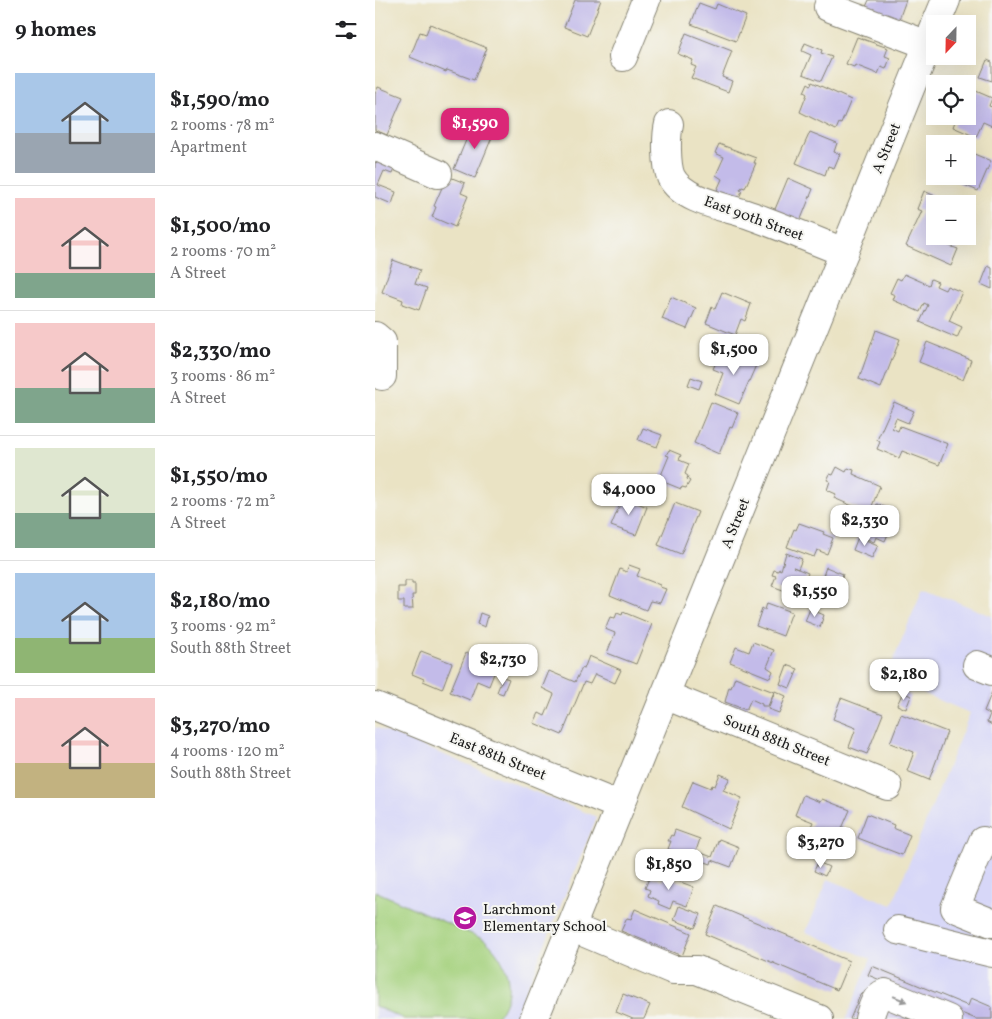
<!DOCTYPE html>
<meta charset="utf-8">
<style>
:root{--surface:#fff;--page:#f2f2f2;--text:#202124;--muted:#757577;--line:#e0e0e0;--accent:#db2777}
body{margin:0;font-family:Vollkorn,serif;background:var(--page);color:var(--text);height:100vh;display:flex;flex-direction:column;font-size:19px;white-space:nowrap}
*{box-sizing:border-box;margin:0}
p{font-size:16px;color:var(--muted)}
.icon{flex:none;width:28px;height:28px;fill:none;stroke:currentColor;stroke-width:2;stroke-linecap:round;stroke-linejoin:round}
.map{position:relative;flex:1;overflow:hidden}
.side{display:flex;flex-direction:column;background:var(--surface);width:375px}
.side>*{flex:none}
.needle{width:32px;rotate:202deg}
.controls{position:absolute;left:551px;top:15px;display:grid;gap:10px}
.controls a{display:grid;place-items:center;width:50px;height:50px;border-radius:0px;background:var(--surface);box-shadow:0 5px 20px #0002;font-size:25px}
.price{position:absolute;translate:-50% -42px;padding:0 11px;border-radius:10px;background:#fff;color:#222;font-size:16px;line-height:32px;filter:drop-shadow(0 1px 2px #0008)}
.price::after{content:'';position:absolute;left:50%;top:30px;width:15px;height:11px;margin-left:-8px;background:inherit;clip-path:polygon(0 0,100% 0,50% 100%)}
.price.current{background:var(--accent);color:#fff}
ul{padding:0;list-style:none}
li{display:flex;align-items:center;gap:15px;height:125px;padding:0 15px}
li+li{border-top:1px solid var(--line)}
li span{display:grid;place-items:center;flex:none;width:140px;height:100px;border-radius:0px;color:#555}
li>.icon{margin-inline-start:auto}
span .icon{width:60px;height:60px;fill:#fffc;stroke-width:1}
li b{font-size:21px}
h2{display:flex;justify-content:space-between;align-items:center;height:60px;padding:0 15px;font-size:21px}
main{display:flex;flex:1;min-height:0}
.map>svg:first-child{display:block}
.built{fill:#d7d7f8}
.green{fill:#a6d27f;stroke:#61774e}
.building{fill:#c3bbe9}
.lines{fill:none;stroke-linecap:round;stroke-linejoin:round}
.minor-casing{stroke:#838070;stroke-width:30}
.minor{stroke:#fff;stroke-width:28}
.oneway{fill:#999}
.labels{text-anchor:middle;stroke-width:4;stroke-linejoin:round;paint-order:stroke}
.street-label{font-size:15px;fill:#1c1c1c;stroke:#f6f6f2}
.poi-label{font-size:15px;fill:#1c1c1c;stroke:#f6f6f2;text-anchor:start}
</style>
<main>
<section class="side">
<h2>9 homes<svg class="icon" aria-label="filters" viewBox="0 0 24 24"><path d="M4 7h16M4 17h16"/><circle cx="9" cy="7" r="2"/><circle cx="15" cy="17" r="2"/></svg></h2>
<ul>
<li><span style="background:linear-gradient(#a9c7e8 60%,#9aa5b1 0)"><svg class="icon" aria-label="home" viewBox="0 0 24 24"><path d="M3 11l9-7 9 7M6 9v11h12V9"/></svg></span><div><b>$1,590/mo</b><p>2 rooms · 78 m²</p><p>Apartment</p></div></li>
<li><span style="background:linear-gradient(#f6c9c9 75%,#7fa58c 0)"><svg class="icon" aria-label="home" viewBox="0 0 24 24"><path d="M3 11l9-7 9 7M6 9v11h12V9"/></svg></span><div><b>$1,500/mo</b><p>2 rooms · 70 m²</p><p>A Street</p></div></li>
<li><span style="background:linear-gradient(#f6c9c9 65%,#7fa58c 0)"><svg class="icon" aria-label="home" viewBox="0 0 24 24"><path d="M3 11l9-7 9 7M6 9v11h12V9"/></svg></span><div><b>$2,330/mo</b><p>3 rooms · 86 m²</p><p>A Street</p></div></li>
<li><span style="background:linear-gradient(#dfe7d0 65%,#7fa58c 0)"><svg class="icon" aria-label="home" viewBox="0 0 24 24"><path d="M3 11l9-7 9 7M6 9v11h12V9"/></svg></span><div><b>$1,550/mo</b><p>2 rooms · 72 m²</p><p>A Street</p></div></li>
<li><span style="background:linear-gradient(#a9c7e8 65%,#8fb573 0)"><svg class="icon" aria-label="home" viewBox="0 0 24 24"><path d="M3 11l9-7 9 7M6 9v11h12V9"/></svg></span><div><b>$2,180/mo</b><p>3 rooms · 92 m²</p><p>South 88th Street</p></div></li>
<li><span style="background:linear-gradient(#f6c9c9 65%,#c2b280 0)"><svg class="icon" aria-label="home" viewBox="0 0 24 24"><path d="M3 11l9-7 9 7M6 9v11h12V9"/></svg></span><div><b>$3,270/mo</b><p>4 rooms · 120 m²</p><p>South 88th Street</p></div></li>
</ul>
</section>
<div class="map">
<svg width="617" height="1019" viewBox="0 0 617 1019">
<rect width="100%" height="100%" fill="#f6f6f2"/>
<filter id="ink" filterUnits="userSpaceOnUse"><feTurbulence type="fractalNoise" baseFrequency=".02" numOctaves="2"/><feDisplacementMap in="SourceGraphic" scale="10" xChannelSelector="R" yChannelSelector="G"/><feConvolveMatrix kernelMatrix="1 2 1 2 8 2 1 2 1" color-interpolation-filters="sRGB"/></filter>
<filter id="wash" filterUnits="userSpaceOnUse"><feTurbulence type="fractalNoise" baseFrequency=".0096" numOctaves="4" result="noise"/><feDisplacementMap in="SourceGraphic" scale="20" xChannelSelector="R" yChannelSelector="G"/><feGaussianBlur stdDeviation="1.12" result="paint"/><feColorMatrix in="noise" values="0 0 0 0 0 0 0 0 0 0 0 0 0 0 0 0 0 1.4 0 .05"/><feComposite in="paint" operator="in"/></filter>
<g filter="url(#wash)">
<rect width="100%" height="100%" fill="#eae3c4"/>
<g class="built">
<path d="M548 588 617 616V1019H471L496 959 431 932 453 879 517 905 595 713 511 678Z"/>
<path d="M0 727 222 817 139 1019H0Z"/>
</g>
<path class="green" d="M0 891 110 940C134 961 143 994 120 1019H29L0 1006Z"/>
<g id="blocks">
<g class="building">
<path d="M200 0H226L212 36 189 27Z"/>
<path d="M494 0H531L523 22 490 9Z"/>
<path d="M324 3 340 9 342 4 371 16 361 41 316 24Z"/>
<path d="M55 24 112 48 99 80 72 70 71 72 35 57 45 32 51 34Z"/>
<path d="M311 33 357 51 347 77 357 81 353 92 316 78 321 67 316 65 318 60 303 54Z"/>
<path d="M482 37 513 48 510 56 515 58 511 69 506 67 503 74 480 65 479 67 471 64Z"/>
<path d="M430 43 447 50 446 53 457 57 446 81 428 74 436 55 427 51Z"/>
<path d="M612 60 617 62V81L605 77Z"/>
<path d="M437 82 476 100 466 124 464 123 461 130 425 112 432 94 429 92 433 83 436 85Z"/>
<path d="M3 87 28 97 12 135 0 130V94Z"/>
<path d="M594 88 617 98 614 106 617 107V126L608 122 601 137 578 127 582 116H592V92Z"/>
<path d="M99 121 120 130 100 178 79 169Z"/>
<path d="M435 132 462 143 459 152 465 154 459 168 453 166 450 175 421 163Z"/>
<path d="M344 144 381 158 379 163H381L370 188 367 187 365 190 367 191 362 202 339 197 347 179 341 175 349 157 340 153Z"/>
<path d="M592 151 616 161 603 191 568 176H592Z"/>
<path d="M0 153 22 162 17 174 9 171 3 185 21 192 17 204 0 197Z"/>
<path d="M72 176 90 183 86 193 93 196 80 227 57 217 61 207 59 206Z"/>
<path d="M413 178 438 189 424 224 398 214Z"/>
<path d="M549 191 578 204H560V236H567L574 239 572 245 583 249 576 266 531 246 547 211 542 209Z"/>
<path d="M18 260 45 270 40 284 52 288 44 310 27 304 28 300 7 292Z"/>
<path d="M613 266 617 268V289L606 284Z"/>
<path d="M529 274 554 285 556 279 563 282 561 286 570 290 572 286 587 292 574 321 587 327 582 338 545 322 553 305 549 303 545 312 518 300 520 295 515 293 522 278 526 280Z"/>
<path d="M347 292 376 304 370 321 366 319 360 335 331 323 337 307 340 309Z"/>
<path d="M296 297 321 308 312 329 287 319Z"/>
<path d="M501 330 525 339 506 388 484 379Z"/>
<path d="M552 342 596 360 588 380 544 362Z"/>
<path d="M346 351 356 355 357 353 382 363 364 404 340 394 348 373 338 369Z"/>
<path d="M316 377 327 381 324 389 313 385Z"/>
<path d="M336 402 363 413 357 428 355 427 344 454 319 443Z"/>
<path d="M519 402 539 411 533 423 521 418 517 428 523 431 525 426 573 444 564 465 527 451 524 458 502 449 505 442 502 440Z"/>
<path d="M268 428 287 435 282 447 263 440Z"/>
<path d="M294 450 306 455 304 460 314 464 310 474 313 476 312 479 315 481 311 488 307 487 306 489 284 480 294 456 291 455Z"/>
<path d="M462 467 471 472 473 468 479 470 478 474 505 486 497 506 500 508 502 504 514 509 513 513 521 516 510 541 501 537 499 542 474 531 476 526 486 530 493 513 459 498 461 494 452 490 455 481 452 480 455 474 458 475Z"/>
<path d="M248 497 272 507 261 535 236 526Z"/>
<path d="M300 503 323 512 306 554 283 545Z"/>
<path d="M424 523 449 532 448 534 458 538 452 554 442 550 439 557 412 547 419 529 421 530Z"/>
<path d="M483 537 503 545 497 558 478 550Z"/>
<path d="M411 553 427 559 423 569 418 567 433 573 424 596 397 586 401 576 397 575 399 570 403 571 404 569 406 570Z"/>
<path d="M254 565 265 569 262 576 285 585V587L291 589 285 603 275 601 271 610 235 595 245 569 251 572Z"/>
<path d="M451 567 468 574 464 586 447 579Z"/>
<path d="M30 581H37V584H40V595H37L38 609H29V601H23V587H30Z"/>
<path d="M392 603 417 612 408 636 381 626 387 608 390 610Z"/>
<path d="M435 609 449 615 445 627 430 621Z"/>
<path d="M248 612 277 624 261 664 232 653 240 633 230 629 235 617 240 618 242 613 247 615Z"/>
<path d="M105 613 113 616 110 627 102 624Z"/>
<path d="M378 642 399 650 392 667 398 671 395 678 355 662 361 647 374 652Z"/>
<path d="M46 651 77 663 67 689 48 681 49 679 37 674Z"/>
<path d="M91 653 122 666 114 686 102 681 95 700 75 692Z"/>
<path d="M214 656 246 670 240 683 220 674 215 684 209 682 187 735 159 723 164 713 170 716 179 694 167 688 174 671 200 682 207 668 209 669Z"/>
<path d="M412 665 423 669 415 688 405 684Z"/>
<path d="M128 677 134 679 128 694 122 692Z"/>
<path d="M360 677 399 692 393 706H387V704L376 699 371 710 350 702 354 687 356 688Z"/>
<path d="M400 691 411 696 404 713 393 709Z"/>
<path d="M528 692 536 696 531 709 522 705Z"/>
<path d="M617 692V725L612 722 615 714 609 711Z"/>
<path d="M466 698 508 714 492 754 474 747 481 728 458 719Z"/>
<path d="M526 714 572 732 554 780 532 771 539 752 515 743Z"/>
<path d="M345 774 355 778 348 790 367 798 354 829 307 807 318 781 336 788 337 785 340 786Z"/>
<path d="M428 795 445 802 447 799 475 810 465 833 458 830 453 841 433 833 438 822 420 815Z"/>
<path d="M492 814 519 825 518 828 535 835 527 855 483 838Z"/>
<path d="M300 830 325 839 321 851 337 857 344 839 364 847 356 867 337 860 336 864 293 849 296 841H293L296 835 298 836Z"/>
<path d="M443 862 454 867 450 876 439 871Z"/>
<path d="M275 876 287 881 289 876 319 887 312 906 298 901 295 909 283 904 284 901 273 896 275 890 270 888Z"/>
<path d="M304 906 326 914 320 928 299 920Z"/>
<path d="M342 906 474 961 462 990 330 934Z"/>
<path d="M260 909 316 933 307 956 246 931 252 918 256 919Z"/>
<path d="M497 966 593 1006 596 998 617 1007V1019H601L493 975Z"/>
<path d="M486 993 493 996 484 1019H475Z"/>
<path d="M248 994 275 1005 269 1019H258L241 1012Z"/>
<path d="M512 1005 545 1019H507Z"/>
</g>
</g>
</g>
<g filter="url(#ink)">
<use href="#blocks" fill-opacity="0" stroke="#838070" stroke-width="1"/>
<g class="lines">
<g class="minor-casing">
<g id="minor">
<path d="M453 7 553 45"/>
<path d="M561 24 571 0"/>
<path d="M248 57 271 0"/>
<path d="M294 124C291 136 291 165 296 177 309 202 353 207 377 216 408 227 438 240 469 252"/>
<path d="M0 146 63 174"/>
<path d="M0 336 7 342V376"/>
<path d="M602 665 617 671"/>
<path d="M290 695 513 786"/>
<path d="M0 706 245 806"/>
<path d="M608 841 580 908 617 923"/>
<path d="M196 927 298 970H322L444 1019"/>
<path d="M523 930 617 953"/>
<path d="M159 1019 560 27"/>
<path d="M494 1019C497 1009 500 996 510 993L573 1019"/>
</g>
</g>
<use href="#minor" class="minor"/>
</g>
<defs><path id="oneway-solid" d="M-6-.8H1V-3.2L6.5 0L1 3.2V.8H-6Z" transform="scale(1.25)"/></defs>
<use class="oneway" href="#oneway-solid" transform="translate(525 999) rotate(23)"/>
</g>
<defs>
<g id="school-disc" transform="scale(1.25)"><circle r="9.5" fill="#b5179e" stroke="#f6f6f2"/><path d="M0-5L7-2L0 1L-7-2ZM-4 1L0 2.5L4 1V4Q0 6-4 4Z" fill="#fff"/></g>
</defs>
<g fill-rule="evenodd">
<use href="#school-disc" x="90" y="918"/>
</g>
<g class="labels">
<g class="street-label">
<text transform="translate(511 148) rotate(-68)" y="5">A Street</text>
<text transform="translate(379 218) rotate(20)" y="5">East 90th Street</text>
<text transform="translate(360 523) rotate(-68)" y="5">A Street</text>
<text transform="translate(402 740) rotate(22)" y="5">South 88th Street</text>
<text transform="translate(123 756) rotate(22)" y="5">East 88th Street</text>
</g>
<g class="poi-label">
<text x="108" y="914">Larchmont<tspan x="108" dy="17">Elementary School</tspan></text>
</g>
</g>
</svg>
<div class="controls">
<a><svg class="needle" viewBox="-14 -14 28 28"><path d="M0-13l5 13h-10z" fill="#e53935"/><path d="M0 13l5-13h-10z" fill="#757577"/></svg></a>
<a><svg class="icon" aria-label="locate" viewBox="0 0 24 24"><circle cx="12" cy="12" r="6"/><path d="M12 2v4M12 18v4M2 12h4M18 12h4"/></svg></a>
<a>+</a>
<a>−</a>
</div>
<b class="price current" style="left:100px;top:150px">$1,590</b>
<b class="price" style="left:359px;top:376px">$1,500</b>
<b class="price" style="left:254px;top:516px">$4,000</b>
<b class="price" style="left:490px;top:547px">$2,330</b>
<b class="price" style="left:440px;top:618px">$1,550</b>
<b class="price" style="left:128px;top:686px">$2,730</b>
<b class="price" style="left:529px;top:701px">$2,180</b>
<b class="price" style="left:446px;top:869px">$3,270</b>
<b class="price" style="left:294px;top:891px">$1,850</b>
</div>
</main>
